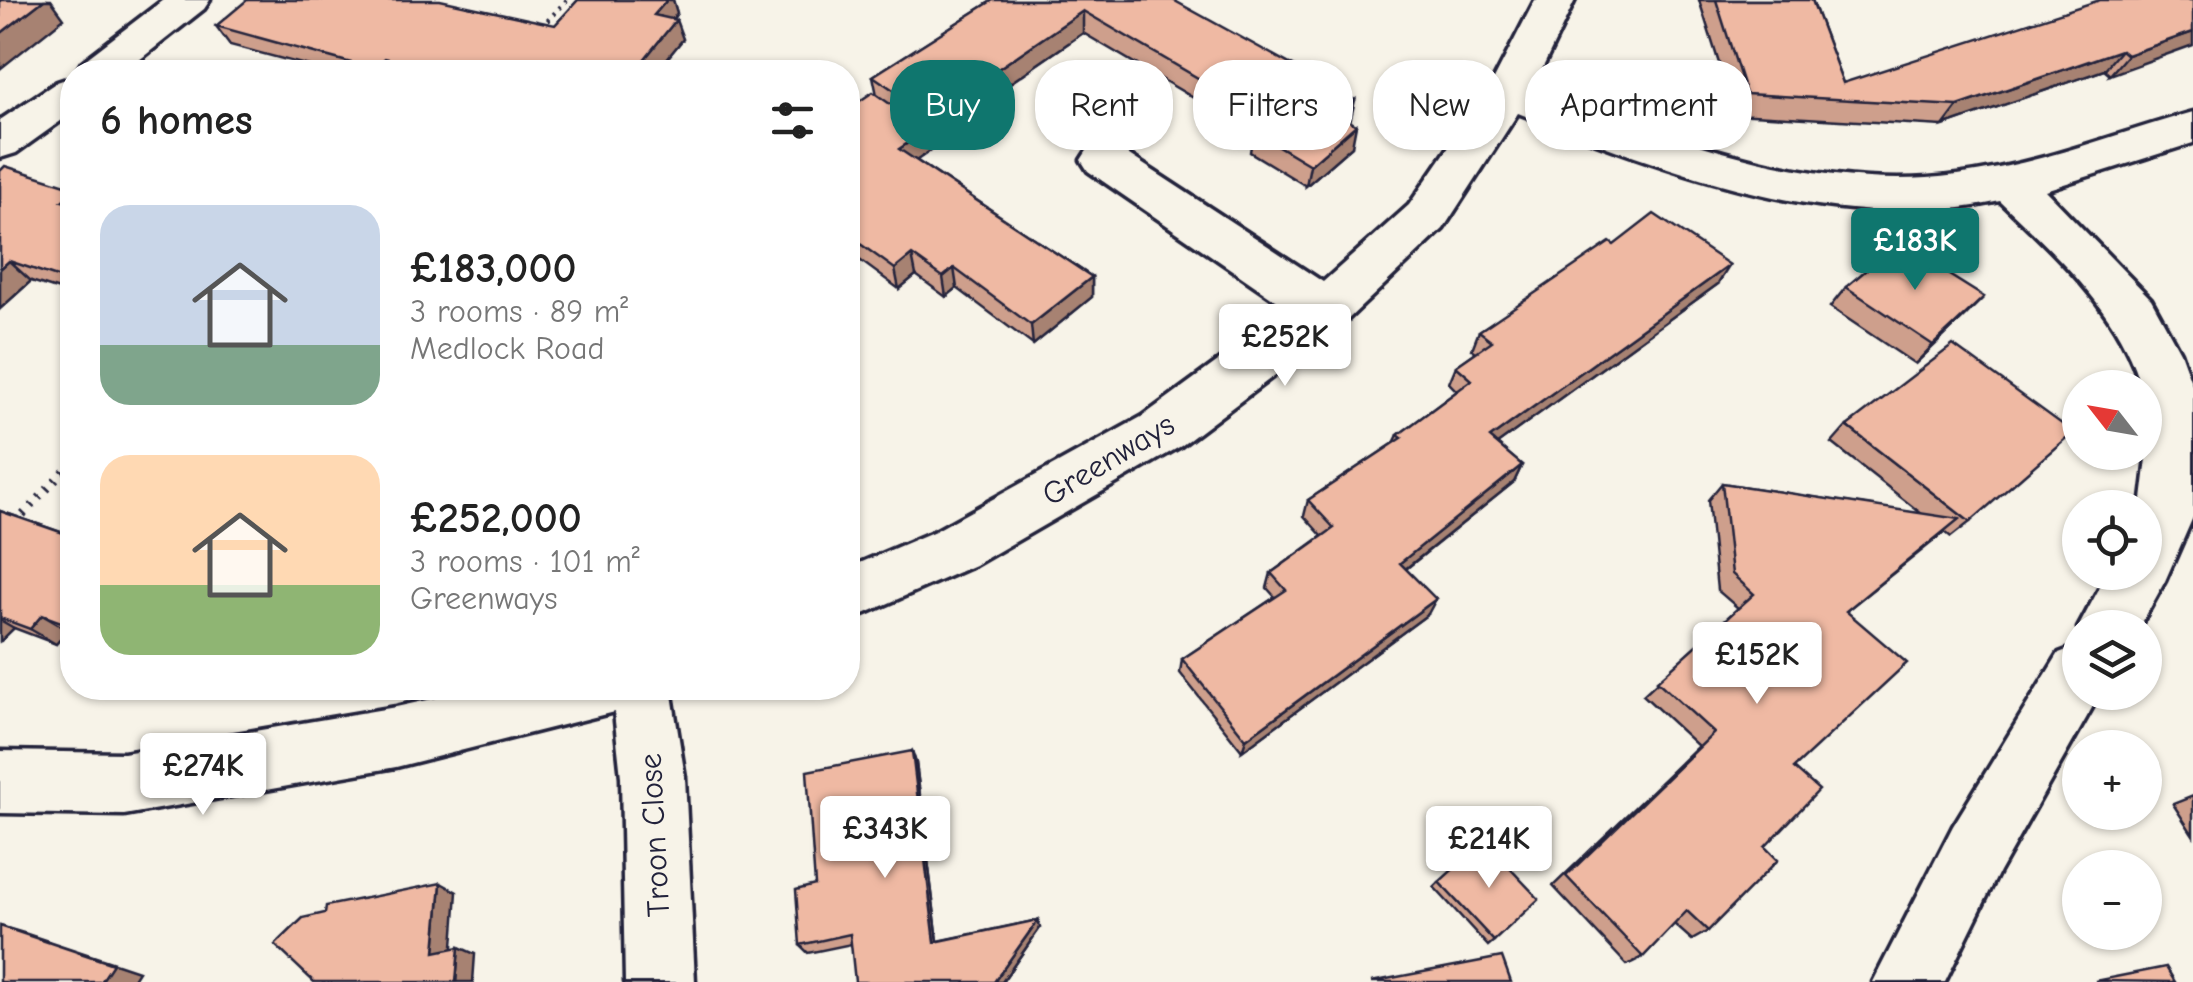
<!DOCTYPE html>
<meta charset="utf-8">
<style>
:root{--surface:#fff;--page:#f6f6f6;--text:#222;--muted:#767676;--accent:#0f766e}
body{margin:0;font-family:"Comic Neue",sans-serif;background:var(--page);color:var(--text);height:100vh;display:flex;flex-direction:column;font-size:38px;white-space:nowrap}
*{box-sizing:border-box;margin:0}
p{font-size:32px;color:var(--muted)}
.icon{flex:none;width:55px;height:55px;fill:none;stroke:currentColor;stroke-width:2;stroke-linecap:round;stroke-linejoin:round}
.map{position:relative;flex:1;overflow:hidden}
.sheet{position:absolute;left:60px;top:60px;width:800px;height:640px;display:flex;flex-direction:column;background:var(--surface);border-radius:40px;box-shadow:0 2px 8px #0004}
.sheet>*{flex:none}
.guide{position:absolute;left:890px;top:60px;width:950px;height:90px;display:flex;gap:20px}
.needle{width:65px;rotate:301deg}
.tools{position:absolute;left:2062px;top:370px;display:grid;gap:20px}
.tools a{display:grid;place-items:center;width:100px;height:100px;border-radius:50%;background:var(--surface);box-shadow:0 2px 8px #0004;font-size:50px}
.price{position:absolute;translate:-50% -85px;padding:0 22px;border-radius:10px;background:#fff;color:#222;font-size:32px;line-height:65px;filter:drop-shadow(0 2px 5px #0008)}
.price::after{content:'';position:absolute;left:50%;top:60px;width:30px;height:22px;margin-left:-15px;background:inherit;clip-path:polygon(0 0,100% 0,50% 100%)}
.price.active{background:var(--accent);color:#fff}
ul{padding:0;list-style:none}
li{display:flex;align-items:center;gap:30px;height:250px;padding:0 40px}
li span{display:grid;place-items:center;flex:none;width:280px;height:200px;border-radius:30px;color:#555}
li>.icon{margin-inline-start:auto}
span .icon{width:120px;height:120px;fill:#fffc;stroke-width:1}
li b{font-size:42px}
h2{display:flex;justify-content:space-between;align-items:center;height:120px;padding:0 40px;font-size:42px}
.pill{padding:0 35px;border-radius:40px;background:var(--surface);box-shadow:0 2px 8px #0004;font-size:35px;line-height:90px}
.pill.active{background:var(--accent);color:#fff}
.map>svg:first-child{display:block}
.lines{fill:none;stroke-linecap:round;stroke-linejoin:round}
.minor-casing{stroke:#22223b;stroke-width:7}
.path-far1{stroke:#22223b;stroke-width:5;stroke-dasharray:2.5 6;stroke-linecap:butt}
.path{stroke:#22223b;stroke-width:8;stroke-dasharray:2.5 9;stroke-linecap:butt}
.minor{fill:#f7f3e8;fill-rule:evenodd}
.wall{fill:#ce9f8c;stroke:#22223b;stroke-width:2.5}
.shaded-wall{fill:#a78272;stroke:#22223b;stroke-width:2.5}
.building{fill:#efb9a3;stroke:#22223b;stroke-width:2.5}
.labels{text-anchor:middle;stroke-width:8;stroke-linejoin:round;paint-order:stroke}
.street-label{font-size:32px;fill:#22223b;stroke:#f7f3e8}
</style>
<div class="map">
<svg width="2193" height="982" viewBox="0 0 2193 982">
<rect width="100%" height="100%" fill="#f7f3e8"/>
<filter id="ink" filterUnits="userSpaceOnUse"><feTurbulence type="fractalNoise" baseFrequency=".01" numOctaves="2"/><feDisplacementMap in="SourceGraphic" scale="20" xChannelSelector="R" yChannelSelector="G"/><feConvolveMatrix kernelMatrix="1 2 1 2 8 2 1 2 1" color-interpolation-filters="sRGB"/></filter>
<g filter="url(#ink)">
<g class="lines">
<g class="minor-casing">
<g id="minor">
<path d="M163 0H210L204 9 124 72H76L82 62Z"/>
<path d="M1535 0H1575L1534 86C1666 136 1813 195 1957 175 2038 165 2114 134 2193 112V143L2045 190 2151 299 2180 352 2193 388V517L2165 581 2139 628H2080V633L2078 628 2108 572H2145V508H2141L2149 442 2145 388H2141C2121 312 2054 253 2000 201 1838 238 1667 171 1518 113L1443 229 1344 323 1181 446 975 565 848 621V568L935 531 1143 416 1289 309 1088 171 1081 160 1088 149 1104 144 1120 149 1323 282 1409 205 1489 89Z"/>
<path d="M72 77V113L16 153 0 158V120L57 82Z"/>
<path d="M2080 645V692H2101L1999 872 1945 982H1873L1953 826 2059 653Z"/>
<path d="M482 688H671L685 777 695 982H625L621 777 614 712 396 767 124 815 0 813V751L124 753 396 707Z"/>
</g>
</g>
<path class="path-far1" d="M542 27 567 0"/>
<path class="path" d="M15 523 72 463"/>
<use href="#minor" class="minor"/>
</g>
<g class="wall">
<path d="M578 0H673L677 13 673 19 683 39 656 72H332L230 45 216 26 555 25Z"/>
<path d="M993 0H1173L1350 121 1352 146 1306 186 1250 152 1253 133 1083 33 933 136 928 133 930 151 916 160 1092 277V297L1033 345 957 288 946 297 916 275 899 289 857 258 852 262 848 258V109L877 95 873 76Z"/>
<path d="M1699 0H1812L1843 83 2193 0 2110 75 2104 70 1943 126 1735 114Z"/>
<path d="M0 171 72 187V294L31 281 0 309Z"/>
<path d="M1614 245 1718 284 1497 444 1522 465 1514 482 1406 569 1428 614 1242 751 1180 673 1182 659 1275 597 1267 588 1271 573 1322 536 1304 516 1308 500 1394 443 1398 435 1457 391 1449 383 1456 366 1476 352 1472 349 1479 331Z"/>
<path d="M1846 287 1965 316 1915 364 1830 307Z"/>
<path d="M1847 426 1970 522 1951 537 1945 532 1846 611 1794 768 1765 847 1708 931 1692 940 1674 924 1643 957 1627 965 1553 886 1698 746 1643 695 1738 608 1717 590 1708 500 1722 483 1922 514 1832 443Z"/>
<path d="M0 511 72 536V632L68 630 56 644 14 628 0 641Z"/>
<path d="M912 751 916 763 938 941 1038 920 1040 928 1002 982 851 944 808 953 800 945 815 885Z"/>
<path d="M2193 796V835L2173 804Z"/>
<path d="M1439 882 1494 941 1488 946 1434 887Z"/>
</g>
<g class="shaded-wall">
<path d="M44 0H51L64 18 0 69V34Z"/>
<path d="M667 0H673L677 13 661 34 654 15Z"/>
<path d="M1083 11V33L933 136 930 115Z"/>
<path d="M676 20 683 39 656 72H634Z"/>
<path d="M2193 32V45L2110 75 2127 55Z"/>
<path d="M2121 50 2104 70 1943 126 1958 106Z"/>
<path d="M385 58 394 72H376L373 69Z"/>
<path d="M1355 100 1350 122 1338 114Z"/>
<path d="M1356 125 1352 146 1306 186 1310 165Z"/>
<path d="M927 130 930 151 903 170 899 149Z"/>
<path d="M72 192V211L62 201Z"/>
<path d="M852 238 857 258 852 262 848 241Z"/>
<path d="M912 255 916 275 899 289 895 269Z"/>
<path d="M9 261 31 281 0 309V269Z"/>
<path d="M1730 265 1718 284 1482 455 1490 438Z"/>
<path d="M954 268 957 288 946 297 943 277Z"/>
<path d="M1092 277V297L1033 345 1031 325Z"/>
<path d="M1984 297 1965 316 1915 364 1933 345Z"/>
<path d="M1522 465 1514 482 1394 578 1400 563Z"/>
<path d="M1436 599 1428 614 1242 751 1246 739Z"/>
<path d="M42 615 68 630 56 644 30 629Z"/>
<path d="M0 620 14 628 1 641H0Z"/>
<path d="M912 751 916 763 939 950 935 942Z"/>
<path d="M441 883 457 892 452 959 435 952Z"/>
<path d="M1038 920 1040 928 1002 982H994Z"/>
<path d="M0 926 27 934 138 971 131 982H101Z"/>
<path d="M459 947 475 954 473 982H456Z"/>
</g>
<g class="building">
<path d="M0 0H44L0 34Z"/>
<path d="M247 0H440L555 25 578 0H667L654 15 676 20 634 72H442L385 58 373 69 216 26Z"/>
<path d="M993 0H1173L1355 100 1338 114 1356 125 1310 165 1253 131 1268 119 1083 11 930 115 873 76Z"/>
<path d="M1716 0H1812L1843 83 2100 0H2193V32L2127 55 2121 50 1958 106 1746 94Z"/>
<path d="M873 92 927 130 899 149 1092 277 1031 325 954 268 943 277 912 255 895 269 852 238 848 241V109Z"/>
<path d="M5 166 72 187V192L62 201 72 204V282L9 261 0 269V171Z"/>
<path d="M1654 214 1730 265 1490 438 1522 465 1400 563 1436 599 1246 739 1182 659 1286 590 1271 573 1334 528 1308 500 1402 438 1398 435 1472 380 1456 366 1492 341 1479 331 1610 242 1614 245Z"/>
<path d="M1898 243 1984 297 1933 345 1846 287Z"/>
<path d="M1953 345 2073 432 1970 522 1847 426Z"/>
<path d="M1722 483 1959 519 1846 611 1907 663 1794 768 1819 790 1765 847 1778 860 1708 931 1687 911 1643 957 1566 876 1714 733 1657 681 1754 594 1732 574Z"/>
<path d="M0 511 72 536V626L42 615 30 629 0 618Z"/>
<path d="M912 751 935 942 1038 920 994 982H855L850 934 800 945 796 890 815 885 807 771Z"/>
<path d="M1484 841 1539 899 1494 941 1439 882Z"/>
<path d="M441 883 435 952 459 947 456 982H314L275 945 303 918 325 913 326 906Z"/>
<path d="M0 926 113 964 101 982H0Z"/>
<path d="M1502 957 1511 982H1371Z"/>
<path d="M2166 967 2175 982 2095 981Z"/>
</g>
</g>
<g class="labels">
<g class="street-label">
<text transform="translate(1108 459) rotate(-31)" y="11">Greenways</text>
<text transform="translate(654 835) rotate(-93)" y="11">Troon Close</text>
</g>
</g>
</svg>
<div class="tools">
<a><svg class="needle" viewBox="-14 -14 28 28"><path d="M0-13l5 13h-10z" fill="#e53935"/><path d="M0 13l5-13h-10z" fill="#767676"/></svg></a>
<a><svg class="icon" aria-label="locate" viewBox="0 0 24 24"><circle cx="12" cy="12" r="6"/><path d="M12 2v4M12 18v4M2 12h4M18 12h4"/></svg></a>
<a><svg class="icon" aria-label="layers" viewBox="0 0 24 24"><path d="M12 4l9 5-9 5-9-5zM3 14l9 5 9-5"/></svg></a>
<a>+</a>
<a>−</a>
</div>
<b class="price active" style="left:1915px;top:293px">£183K</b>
<b class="price" style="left:1285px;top:389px">£252K</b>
<b class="price" style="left:1757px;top:707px">£152K</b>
<b class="price" style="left:203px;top:818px">£274K</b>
<b class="price" style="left:885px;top:881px">£343K</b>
<b class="price" style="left:1489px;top:891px">£214K</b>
<div class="guide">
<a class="pill active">Buy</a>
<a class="pill">Rent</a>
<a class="pill">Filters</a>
<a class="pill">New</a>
<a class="pill">Apartment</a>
</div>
<section class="sheet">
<h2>6 homes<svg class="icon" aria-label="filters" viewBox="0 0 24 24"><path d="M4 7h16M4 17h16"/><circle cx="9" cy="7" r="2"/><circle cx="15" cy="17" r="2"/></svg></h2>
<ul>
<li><span style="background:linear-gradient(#c9d6e8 70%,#7fa58c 0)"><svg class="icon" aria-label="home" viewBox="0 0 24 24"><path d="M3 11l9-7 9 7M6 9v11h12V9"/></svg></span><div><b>£183,000</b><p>3 rooms · 89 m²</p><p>Medlock Road</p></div></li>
<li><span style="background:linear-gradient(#ffd9b3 65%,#8fb573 0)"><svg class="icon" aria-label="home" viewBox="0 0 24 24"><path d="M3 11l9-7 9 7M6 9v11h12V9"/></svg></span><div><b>£252,000</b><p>3 rooms · 101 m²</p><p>Greenways</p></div></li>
</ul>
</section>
</div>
